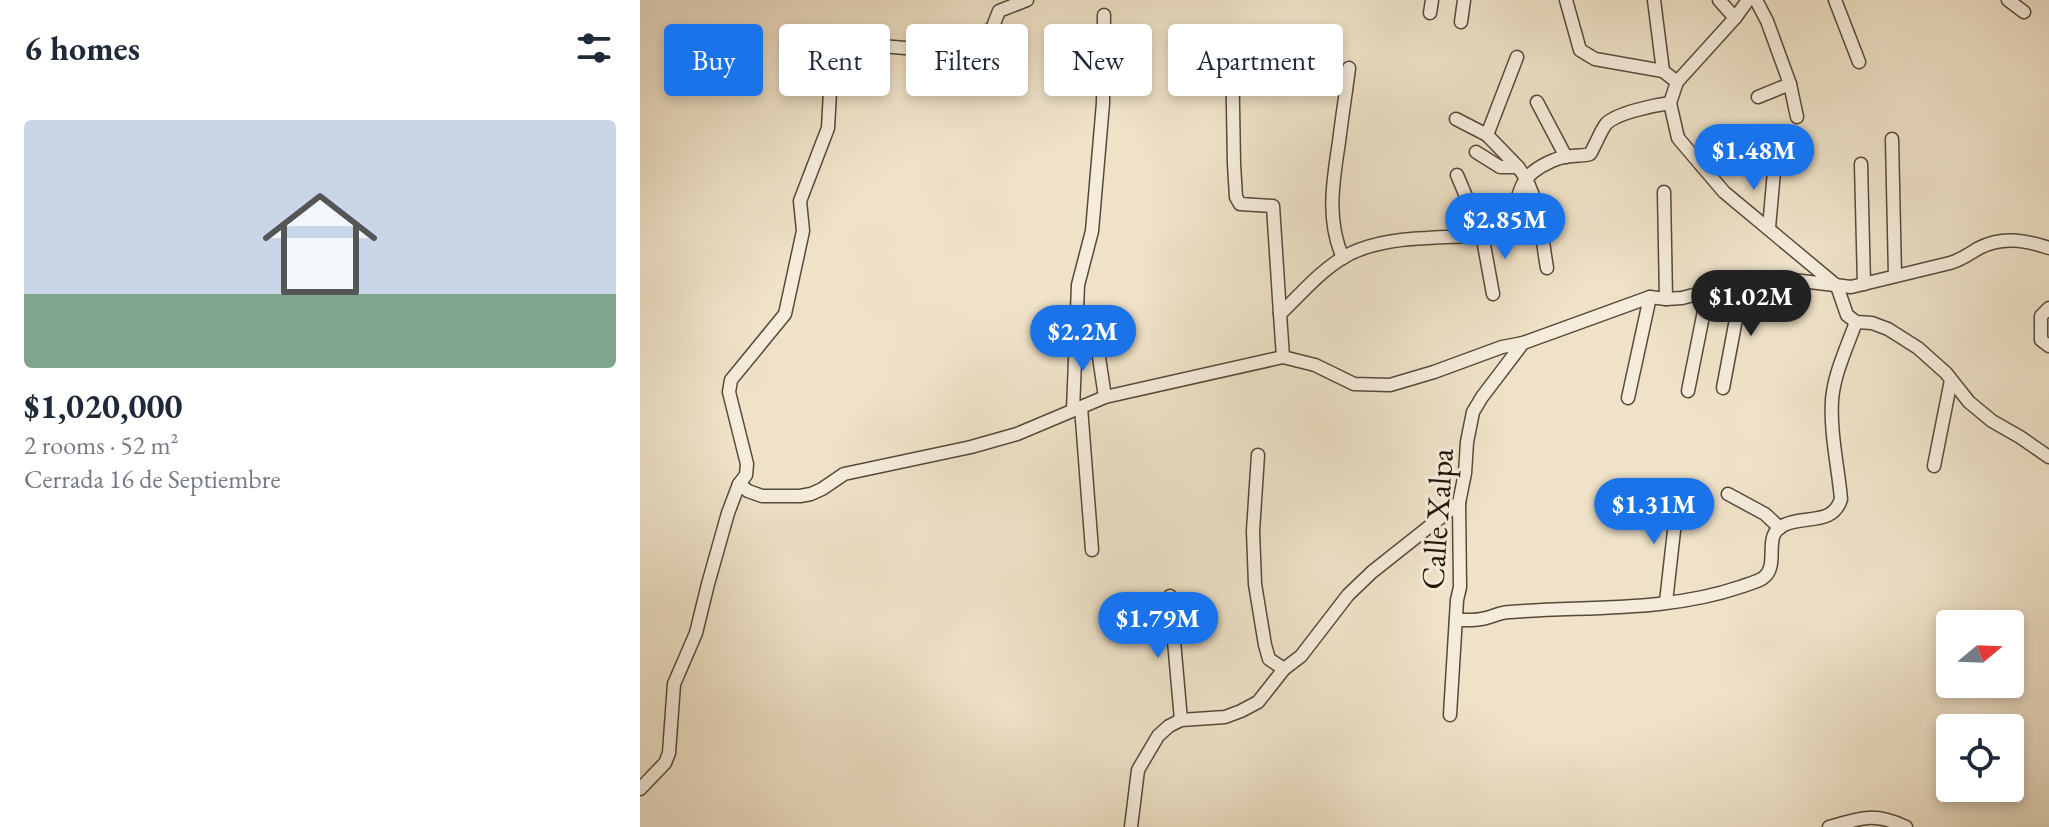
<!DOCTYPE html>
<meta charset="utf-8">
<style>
:root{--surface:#fff;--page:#f6f6f7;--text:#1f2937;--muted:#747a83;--accent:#1a73e8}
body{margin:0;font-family:"EB Garamond",serif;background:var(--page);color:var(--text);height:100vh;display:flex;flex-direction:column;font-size:30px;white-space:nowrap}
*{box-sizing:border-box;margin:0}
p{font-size:26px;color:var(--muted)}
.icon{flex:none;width:44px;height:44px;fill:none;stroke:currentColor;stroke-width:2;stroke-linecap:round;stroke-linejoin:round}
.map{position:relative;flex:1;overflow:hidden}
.drawer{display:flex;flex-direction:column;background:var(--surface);width:640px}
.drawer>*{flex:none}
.top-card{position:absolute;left:24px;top:24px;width:760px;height:72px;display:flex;gap:16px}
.needle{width:52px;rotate:71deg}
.controls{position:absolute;left:1296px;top:610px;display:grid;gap:16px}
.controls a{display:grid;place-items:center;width:88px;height:88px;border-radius:8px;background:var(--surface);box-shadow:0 4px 12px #0003;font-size:40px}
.price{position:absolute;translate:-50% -68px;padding:0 18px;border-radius:28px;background:var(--accent);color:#fff;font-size:26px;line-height:52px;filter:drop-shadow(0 2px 4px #0008)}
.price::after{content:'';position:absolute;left:50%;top:48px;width:24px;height:18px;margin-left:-12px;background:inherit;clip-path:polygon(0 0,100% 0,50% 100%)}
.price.active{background:#222;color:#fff}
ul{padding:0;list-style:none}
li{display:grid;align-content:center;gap:16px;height:424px;padding:0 24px}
li span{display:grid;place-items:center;height:248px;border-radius:8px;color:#555}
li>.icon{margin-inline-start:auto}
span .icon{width:144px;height:144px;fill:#fffc;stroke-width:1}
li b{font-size:34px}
h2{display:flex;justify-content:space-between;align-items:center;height:96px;padding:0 24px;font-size:34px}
.pill{padding:0 28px;border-radius:8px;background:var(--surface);box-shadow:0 4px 12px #0003;font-size:28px;line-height:72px}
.pill.active{background:var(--accent);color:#fff}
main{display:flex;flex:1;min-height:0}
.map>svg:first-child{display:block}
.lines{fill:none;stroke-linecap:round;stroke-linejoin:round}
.minor-casing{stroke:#564a3a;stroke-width:15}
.minor{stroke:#f5ecdb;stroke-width:12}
.labels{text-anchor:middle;stroke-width:6;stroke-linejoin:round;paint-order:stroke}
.street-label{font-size:32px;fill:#23170a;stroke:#f5ecdb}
</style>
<main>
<section class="drawer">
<h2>6 homes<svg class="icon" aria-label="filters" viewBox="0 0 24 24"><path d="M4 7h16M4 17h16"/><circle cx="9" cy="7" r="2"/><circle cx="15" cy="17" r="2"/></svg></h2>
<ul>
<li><span style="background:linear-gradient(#c9d6e8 70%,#7fa58c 0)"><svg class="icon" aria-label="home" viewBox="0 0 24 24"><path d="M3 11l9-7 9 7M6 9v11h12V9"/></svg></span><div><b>$1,020,000</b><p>2 rooms · 52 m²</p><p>Cerrada 16 de Septiembre</p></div></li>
</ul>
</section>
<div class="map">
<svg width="1409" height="827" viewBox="0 0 1409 827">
<rect width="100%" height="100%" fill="#efe2c8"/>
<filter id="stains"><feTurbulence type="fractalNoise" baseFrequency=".0025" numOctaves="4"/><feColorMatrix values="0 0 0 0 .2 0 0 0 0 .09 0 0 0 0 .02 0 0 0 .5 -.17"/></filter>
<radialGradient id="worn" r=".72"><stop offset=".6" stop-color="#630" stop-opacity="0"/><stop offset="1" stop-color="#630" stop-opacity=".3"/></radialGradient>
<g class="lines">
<g class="minor-casing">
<g id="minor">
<path d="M926 0 940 50 955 59 1023 71 1037 82"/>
<path d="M1014 0 1023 71"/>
<path d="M1079 0 1095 18"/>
<path d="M1108 0 1095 18 1037 82 1030 103 1038 138 1084 192 1197 286 1207 315 1216 322 1232 323 1248 329 1278 348 1306 373 1329 402 1352 421 1380 437 1409 457"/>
<path d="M1116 0 1127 21 1150 84 1118 97"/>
<path d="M1195 0 1219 62"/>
<path d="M1368 0 1384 12"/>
<path d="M790 13 792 0"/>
<path d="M821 22 824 0"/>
<path d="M592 50 594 164 596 197 600 204 633 206 640 314"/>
<path d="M1150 84 1157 117"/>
<path d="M897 102 926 157"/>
<path d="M816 119 847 135 877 57"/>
<path d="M847 135 878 167"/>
<path d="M1252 139 1255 276"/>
<path d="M836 152 860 167H878C900 195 901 234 907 268"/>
<path d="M1221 164 1224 284"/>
<path d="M817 175 842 234 853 294"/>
<path d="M1024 192 1026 299"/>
<path d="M1129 228 1135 160"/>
<path d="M703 258C686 220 693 181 699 142 702 117 706 92 709 68"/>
<path d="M1409 308 1401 316V340L1409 346"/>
<path d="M457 344 465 397"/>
<path d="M643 357 640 314C660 295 680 271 704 257 728 243 759 239 787 238 810 236 831 239 853 229 884 215 871 189 893 172 903 164 920 156 932 156 939 155 944 156 950 154 956 144 960 132 966 124 976 113 1015 105 1030 103"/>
<path d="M1083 388 1103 282"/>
<path d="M1048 391 1068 291"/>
<path d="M988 398 1010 297"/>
<path d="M441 407 452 550"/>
<path d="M433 410 438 285 452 231 463 103 464 15"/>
<path d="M618 455 613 531 615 584 625 645 629 659 644 669"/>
<path d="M1294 466 1311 380"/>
<path d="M99 484 108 491 122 496H160L171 494 182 489 204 474 331 447 377 434 465 397 643 357 675 365 714 384 750 385 794 372 862 347 883 343 1010 297 1026 299 1042 298 1103 282 1145 279 1211 287 1310 263C1321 260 1329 254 1339 248 1362 236 1385 240 1409 248"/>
<path d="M1088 494 1125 514 1140 528"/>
<path d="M530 596 541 720"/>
<path d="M1026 602 1038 495"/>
<path d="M816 620C826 620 836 621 846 618 854 616 861 612 870 612 946 606 1027 612 1100 587 1108 584 1117 582 1123 578 1141 565 1121 535 1144 525 1164 515 1193 526 1201 499 1198 466 1190 433 1192 400 1194 374 1207 347 1216 322"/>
<path d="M810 715 817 600 820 587 819 503 825 473 827 442 833 412 842 397 883 343"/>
<path d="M0 789 25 763 29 753 34 684 56 633 68 584 88 513 99 484 106 475 107 464 89 392 91 380 145 314 163 231 160 201 188 128 192 55 206 43 277 49 319 43 352 29 359 11 387 0"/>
<path d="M491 827 498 770 518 736 529 726 541 720 585 717 601 711 618 702 644 669 661 656 708 595 732 572 819 503"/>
<path d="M1189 827C1222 818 1234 812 1266 827"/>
</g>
</g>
<use href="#minor" class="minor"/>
</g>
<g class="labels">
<g class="street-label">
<text transform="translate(797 519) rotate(-86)" y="11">Calle Xalpa</text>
</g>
</g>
<rect width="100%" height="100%" filter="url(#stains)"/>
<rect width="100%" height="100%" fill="url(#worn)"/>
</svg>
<div class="controls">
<a><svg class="needle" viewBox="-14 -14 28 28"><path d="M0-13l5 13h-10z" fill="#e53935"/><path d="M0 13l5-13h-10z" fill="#747a83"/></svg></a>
<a><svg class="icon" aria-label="locate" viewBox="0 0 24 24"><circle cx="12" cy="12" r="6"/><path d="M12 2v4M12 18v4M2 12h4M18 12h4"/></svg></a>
</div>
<b class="price" style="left:1114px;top:192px">$1.48M</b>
<b class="price" style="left:865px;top:261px">$2.85M</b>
<b class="price active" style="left:1111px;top:338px">$1.02M</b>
<b class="price" style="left:443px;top:373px">$2.2M</b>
<b class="price" style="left:1014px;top:546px">$1.31M</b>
<b class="price" style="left:518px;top:660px">$1.79M</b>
<div class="top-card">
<a class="pill active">Buy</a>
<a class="pill">Rent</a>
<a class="pill">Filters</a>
<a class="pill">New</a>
<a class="pill">Apartment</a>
</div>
</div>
</main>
